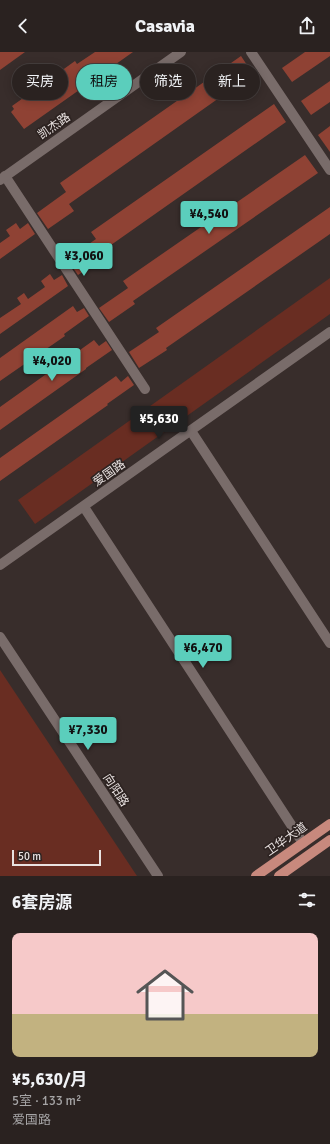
<!DOCTYPE html>
<html lang="zh">
<meta charset="utf-8">
<style>
:root{--surface:#2a2220;--page:#362f2d;--text:#f1f3f6;--muted:#a5a4a5;--line:#463f3e;--accent:#5bcebc}
body{margin:0;font-family:Signika,"Noto Sans SC",sans-serif;background:var(--page);color:var(--text);height:100vh;display:flex;flex-direction:column;font-size:15px;white-space:nowrap}
*{box-sizing:border-box;margin:0}
p{font-size:13px;color:var(--muted)}
.icon{flex:none;width:22px;height:22px;fill:none;stroke:currentColor;stroke-width:2;stroke-linecap:round;stroke-linejoin:round}
.map{position:relative;height:824px;overflow:hidden}
.sheet{display:flex;flex-direction:column;background:var(--surface);flex:1}
.sheet>*{flex:none}
.guide{position:absolute;left:12px;top:12px;width:306px;height:36px;display:flex;gap:8px}
.scale{position:absolute;left:12px;bottom:10px;width:89px;box-sizing:border-box;padding-left:4px;border:2px solid #e9e2e1;border-top:0;font-size:11px;line-height:14px;white-space:nowrap;color:#e9e2e1;-webkit-text-stroke:3px #2d2321;paint-order:stroke}
.price{position:absolute;translate:-50% -34px;padding:0 9px;border-radius:4px;background:var(--accent);color:#111;font-size:13px;line-height:26px;filter:drop-shadow(0 1px 2px #0008)}
.price::after{content:'';position:absolute;left:50%;top:24px;width:12px;height:9px;margin-left:-6px;background:inherit;clip-path:polygon(0 0,100% 0,50% 100%)}
.price.current{background:#222;color:#fff}
ul{padding:0;list-style:none}
li{display:grid;align-content:center;gap:8px;height:212px;padding:0 12px}
li+li{border-top:1px solid var(--line)}
li span{display:grid;place-items:center;height:124px;border-radius:8px;color:#555}
li>.icon{margin-inline-start:auto}
span .icon{width:72px;height:72px;fill:#fffc;stroke-width:1}
li b{font-size:17px}
h2{display:flex;justify-content:space-between;align-items:center;height:48px;padding:0 12px;font-size:17px}
.chip{padding:0 14px;border-radius:18px;background:var(--surface);box-shadow:0 2px 10px #0003,0 0 0 1px var(--line);font-size:14px;line-height:36px}
.chip.current{background:var(--accent);color:#111}
header{display:flex;justify-content:space-between;align-items:center;height:52px;padding:0 12px;background:var(--surface);font-size:18px;font-weight:800}
.map>svg:first-child{display:block}
.green{fill:#692d22}
.building{fill:#8f4234}
.lines{fill:none;stroke-linecap:round;stroke-linejoin:round}
.minor{stroke:#796c6a;stroke-width:10}
.major{stroke:#c8897d;stroke-width:10}
.labels{text-anchor:middle;stroke-width:3.5;stroke-linejoin:round;paint-order:stroke}
.street-label{font-size:12px;fill:#e9e2e1;stroke:#2d2321}
</style>
<header><svg class="icon" aria-label="back" viewBox="0 0 24 24"><path d="M15 5l-7 7 7 7"/></svg>Casavia<svg class="icon" aria-label="share" viewBox="0 0 24 24"><path d="M12 15V3M7 8l5-5 5 5M5 13v7h14v-7"/></svg></header>
<div class="map">
<svg width="330" height="824" viewBox="0 0 330 824">
<rect width="100%" height="100%" fill="#382d2b"/>
<g class="green">
<path d="M330 226V262L35 472 18 448Z"/>
<path d="M0 618 137 824H0Z"/>
</g>
<g class="building">
<path d="M0 0H25L0 18Z"/>
<path d="M95 0H133L24 77 11 60 14 57 12 54 75 9 77 12Z"/>
<path d="M305 0H330V4L292 30 282 16Z"/>
<path d="M241 4 253 22 69 152 74 159 48 177 37 161 66 140 60 131Z"/>
<path d="M330 29V50L311 63 301 49Z"/>
<path d="M274 52 286 70 101 200 105 205 78 223 67 207 96 187 91 180Z"/>
<path d="M330 74V100L318 83Z"/>
<path d="M305 103 318 121 133 249 135 252 109 270 99 256 128 236 123 229Z"/>
<path d="M330 155V182L166 296 167 298 139 316 129 300 159 280 156 276Z"/>
<path d="M16 171 20 177 28 171 35 182 0 207V191L10 184 6 178Z"/>
<path d="M50 222 54 228 62 223 68 234 0 282V266L21 252 17 246 24 241 28 247 45 235 41 229Z"/>
<path d="M73 254 77 260 84 256 89 264 64 282 65 284 0 329V306Z"/>
<path d="M94 288 99 294 106 289 112 298 86 316V317L0 378V355Z"/>
<path d="M116 324 121 330 128 324 134 333 107 352 108 353 0 429V406Z"/>
</g>
<g class="lines">
<g class="minor">
<path d="M251 0 330 118"/>
<path d="M5 124 145 337"/>
<path d="M0 128 181 0"/>
<path d="M191 379 330 591"/>
<path d="M84 455 303 791"/>
<path d="M0 513 330 280"/>
<path d="M0 585 158 824"/>
</g>
<g class="major">
<path d="M256 824 330 772"/>
<path d="M279 824 330 788"/>
</g>
</g>
<g class="labels">
<g class="street-label">
<text transform="translate(54 74) rotate(-35)" y="4">凯杰路</text>
<text transform="translate(109 421) rotate(-35)" y="4">爱国路</text>
<text transform="translate(116 738) rotate(57)" y="4">向阳路</text>
<text transform="translate(286 787) rotate(-35)" y="4">卫华大道</text>
</g>
</g>
</svg>
<div class="scale">50 m</div>
<b class="price" style="left:209px;top:183px">¥4,540</b>
<b class="price" style="left:84px;top:225px">¥3,060</b>
<b class="price" style="left:52px;top:330px">¥4,020</b>
<b class="price current" style="left:159px;top:388px">¥5,630</b>
<b class="price" style="left:203px;top:617px">¥6,470</b>
<b class="price" style="left:88px;top:699px">¥7,330</b>
<div class="guide">
<a class="chip">买房</a>
<a class="chip current">租房</a>
<a class="chip">筛选</a>
<a class="chip">新上</a>
</div>
</div>
<section class="sheet">
<h2>6套房源<svg class="icon" aria-label="filters" viewBox="0 0 24 24"><path d="M4 7h16M4 17h16"/><circle cx="9" cy="7" r="2"/><circle cx="15" cy="17" r="2"/></svg></h2>
<ul>
<li><span style="background:linear-gradient(#f6c9c9 65%,#c2b280 0)"><svg class="icon" aria-label="home" viewBox="0 0 24 24"><path d="M3 11l9-7 9 7M6 9v11h12V9"/></svg></span><div><b>¥5,630/月</b><p>5室 · 133 m²</p><p>爱国路</p></div></li>
</ul>
</section>
